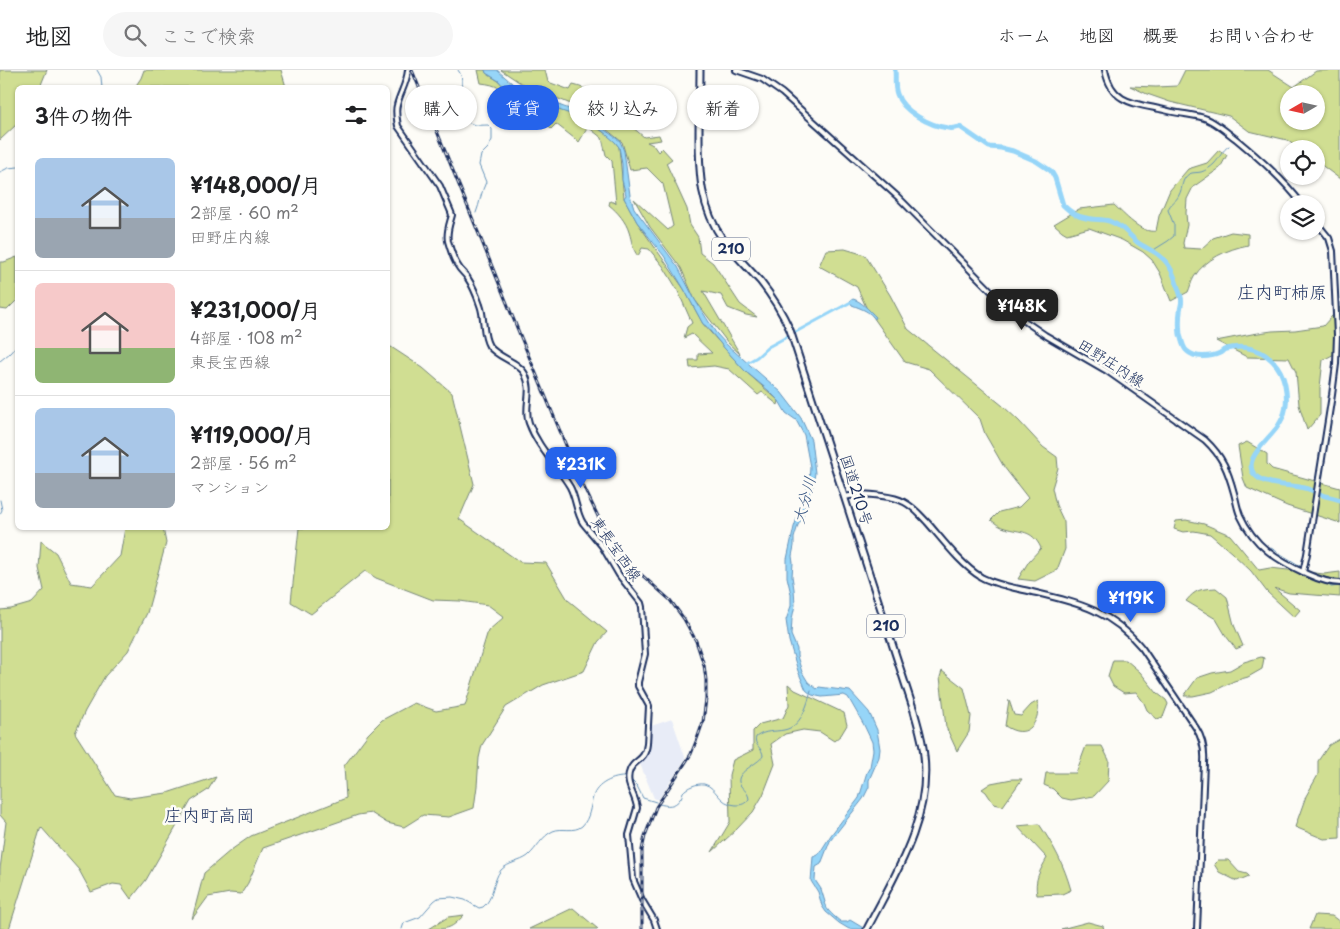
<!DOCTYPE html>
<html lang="ja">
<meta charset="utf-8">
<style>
:root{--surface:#fff;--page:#f6f6f6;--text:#202124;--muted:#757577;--line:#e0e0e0;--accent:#2563eb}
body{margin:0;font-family:"Playpen Sans","Klee One",sans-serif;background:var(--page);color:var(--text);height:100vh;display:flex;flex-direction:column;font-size:19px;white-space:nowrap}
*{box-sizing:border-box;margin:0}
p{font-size:16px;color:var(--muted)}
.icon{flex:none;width:28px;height:28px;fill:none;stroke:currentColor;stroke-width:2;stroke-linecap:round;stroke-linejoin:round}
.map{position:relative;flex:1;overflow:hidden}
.details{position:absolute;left:15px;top:15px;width:375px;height:445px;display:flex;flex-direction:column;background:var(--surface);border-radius:8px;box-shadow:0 1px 4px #0004}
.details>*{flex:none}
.top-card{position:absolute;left:405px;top:15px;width:475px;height:45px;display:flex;gap:10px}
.needle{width:32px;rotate:261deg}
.buttons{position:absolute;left:1280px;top:15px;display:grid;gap:10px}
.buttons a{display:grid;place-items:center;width:45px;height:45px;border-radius:50%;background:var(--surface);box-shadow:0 1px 4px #0004;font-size:25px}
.price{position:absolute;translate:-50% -42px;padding:0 11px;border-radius:10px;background:var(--accent);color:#fff;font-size:16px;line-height:32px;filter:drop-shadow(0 1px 2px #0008)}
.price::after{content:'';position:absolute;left:50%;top:30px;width:15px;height:11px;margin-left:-8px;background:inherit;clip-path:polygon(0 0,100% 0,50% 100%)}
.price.current{background:#222;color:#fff}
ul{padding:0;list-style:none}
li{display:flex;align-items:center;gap:15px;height:125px;padding:0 20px}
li+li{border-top:1px solid var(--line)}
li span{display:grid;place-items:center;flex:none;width:140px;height:100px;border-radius:8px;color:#555}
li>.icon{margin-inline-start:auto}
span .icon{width:60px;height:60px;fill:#fffc;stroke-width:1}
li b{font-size:21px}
h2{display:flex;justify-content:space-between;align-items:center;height:60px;padding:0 20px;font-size:21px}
.pill{padding:0 18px;border-radius:22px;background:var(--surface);box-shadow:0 1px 4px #0004;font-size:18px;line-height:45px}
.pill.current{background:var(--accent);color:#fff}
header{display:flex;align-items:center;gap:30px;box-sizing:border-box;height:70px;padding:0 25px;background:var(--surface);border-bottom:1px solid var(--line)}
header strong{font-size:24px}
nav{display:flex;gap:28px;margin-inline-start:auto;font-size:18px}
.search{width:350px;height:45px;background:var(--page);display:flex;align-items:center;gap:12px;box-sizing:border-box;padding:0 18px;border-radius:28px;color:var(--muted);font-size:19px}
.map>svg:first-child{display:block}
.built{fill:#e8ecf7}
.green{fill:#d0de92;stroke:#768678;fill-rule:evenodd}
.water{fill:#96d5f8;stroke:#6593ba}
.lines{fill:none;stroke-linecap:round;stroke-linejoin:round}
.stream{stroke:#6593ba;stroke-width:1}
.canal{stroke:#96d5f8;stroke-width:3}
.river{stroke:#96d5f8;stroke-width:5}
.tertiary-casing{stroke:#1b2f5e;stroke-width:8}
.secondary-casing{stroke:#1b2f5e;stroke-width:8}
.trunk-casing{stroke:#1b2f5e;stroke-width:9}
.tertiary{stroke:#fdfcf7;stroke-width:4}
.secondary{stroke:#fdfcf7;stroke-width:4}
.trunk{stroke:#fdfcf7;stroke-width:5}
.rail-casing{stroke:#1b2f5e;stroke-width:3}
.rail{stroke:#fdfcf7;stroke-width:1;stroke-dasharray:4;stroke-linecap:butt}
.labels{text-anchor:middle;stroke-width:5;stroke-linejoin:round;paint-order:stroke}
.shield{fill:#fdfcf7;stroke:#5f6c8c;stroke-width:1}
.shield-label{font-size:14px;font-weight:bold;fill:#1b2f5e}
.street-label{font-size:15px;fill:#1b2f5e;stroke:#fdfcf7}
.water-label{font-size:16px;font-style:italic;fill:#3a5884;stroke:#fdfcf7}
.quarter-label{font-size:18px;fill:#1b2f5e;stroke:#fdfcf7}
</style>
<header>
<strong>地図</strong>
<div class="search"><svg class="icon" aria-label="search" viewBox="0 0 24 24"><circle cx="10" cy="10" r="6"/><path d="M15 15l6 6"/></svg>ここで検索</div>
<nav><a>ホーム</a><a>地図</a><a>概要</a><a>お問い合わせ</a></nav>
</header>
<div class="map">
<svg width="1340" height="859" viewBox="0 0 1340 859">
<rect width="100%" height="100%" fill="#fdfcf7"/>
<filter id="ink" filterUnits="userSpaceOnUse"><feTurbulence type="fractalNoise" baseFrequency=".02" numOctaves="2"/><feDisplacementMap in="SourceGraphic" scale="10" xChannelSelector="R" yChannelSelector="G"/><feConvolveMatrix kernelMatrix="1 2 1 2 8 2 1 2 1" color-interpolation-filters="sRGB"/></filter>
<g filter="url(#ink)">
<path class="built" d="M672 649 685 687 684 691 658 730 654 728 640 694 649 682 651 656Z"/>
<g class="green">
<path d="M0 0H47L40 17 18 18 17 54 0 70Z"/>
<path d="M144 0H281L286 17H135L141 8Z"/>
<path d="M478 0H485L486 3 520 25 585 49 613 69 619 77 624 128 637 152 684 219 703 254 745 301 779 331 778 335 762 322 758 325 729 299 714 296 690 298 689 290H698V284L712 283 692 264 684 268 687 257 692 253 677 219 663 196 649 179 642 178 638 186C632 179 632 171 629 162 626 152 618 142 609 135L610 131 616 133 612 91 606 85 602 68 588 57 579 72 556 54 551 59 526 37 527 34 512 32C501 18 498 15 481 13Z"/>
<path d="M501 0H545L548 12 570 20 573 15C591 18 602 33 615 45 625 52 635 59 644 67L659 65 661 70 647 72 653 75 658 82 662 78 672 89 666 93 687 139 690 155 698 167 700 183 713 193 740 234 757 247 746 245 728 238 721 225 703 221 740 284 728 273 695 230 681 198 650 157 634 129 668 160 673 156 663 114 647 98 630 100 622 72 580 38 519 12Z"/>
<path d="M1185 0H1268L1294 17 1316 1 1340 0V109L1316 91V79H1299L1287 70 1249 61 1229 46 1170 32 1147 24 1130 16 1156 17 1177 16ZM1289 24H1316V51H1289Z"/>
<path d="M1219 80 1227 85 1220 98 1193 117 1187 129 1186 143 1187 155 1183 173 1184 178 1201 179 1213 168 1231 162 1248 164V175C1228 179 1205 189 1194 207 1191 212 1190 218 1188 222L1171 231 1160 203 1152 190 1143 182 1122 170 1089 158 1067 164 1062 161 1054 154 1079 139 1114 135C1124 144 1141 164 1156 161L1159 146 1170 120 1188 99 1207 93Z"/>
<path d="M845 179 865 185 890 225 908 259 1003 336 1019 351 1043 377 1057 387 1058 398 1052 418 1056 435 1064 452 1065 479 1057 500 1035 511 1018 509 1029 491 1041 478C1032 459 1021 463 1005 458 1000 457 995 453 991 450L999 442 1019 437 1028 428 1004 397 985 364 980 349 929 299 905 292 866 237 857 217 819 196 826 180Z"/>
<path d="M17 187V230L7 240 0 239V192H4Z"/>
<path d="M1340 237V281L1323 290 1320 317V345L1307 360 1299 335 1296 302 1289 288 1247 287 1216 271 1252 264 1272 261 1295 260 1323 256Z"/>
<path d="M388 275 423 298 452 323 474 414 459 449 520 492 546 493 568 530 607 562 598 572 584 601 543 615 506 637 482 675 479 688 477 716 474 738 449 747 423 745 404 757 387 753 371 743 358 745 263 778 248 813 241 824 230 823 208 827 192 849 204 803 231 780 251 766 346 728 344 696 368 664 382 650 414 633 436 641 465 636 488 561 504 547 488 535 460 531 433 530 376 508 365 501 311 544 291 532 299 458H388Z"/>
<path d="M1247 372 1267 384V394L1272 399 1340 418V453L1287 436 1247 418 1243 408 1238 376Z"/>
<path d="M1186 450 1204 454 1230 465 1259 500 1270 498 1324 504 1340 502V527L1289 523 1274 518 1300 540 1294 547 1267 522 1251 501 1232 483 1210 464 1194 461 1183 462 1174 459 1176 451Z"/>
<path d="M125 458H163L166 473 147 543 128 581 105 606 85 641 75 663 115 725 130 728 167 723 216 707 208 720 191 731 146 810 131 829 121 815 113 814 91 822 79 800 41 757 9 859H0V799L6 752 0 745V540L11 539 32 533 44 520 39 498 41 471 56 483 71 513 92 516 120 486Z"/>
<path d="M1216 518 1227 527 1234 555 1243 576 1236 579 1226 566 1216 549 1186 531C1196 519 1201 519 1216 518Z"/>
<path d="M1261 587 1264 588 1262 599 1248 607 1234 611 1212 622 1193 626H1184L1197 608 1212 603 1230 600 1244 592Z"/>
<path d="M1113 590H1126L1140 602 1157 623 1166 630 1168 634 1163 647 1157 649 1147 640 1144 633 1136 622 1124 623 1113 616 1108 606Z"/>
<path d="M942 601 964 618 971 646 969 662 957 681 946 657 940 607Z"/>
<path d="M788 614 795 620 844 643 847 655 841 665 834 671 820 662 803 660 785 664 771 674 775 694 763 725 753 742 736 760 712 782 730 752 729 705 733 690 753 680V661L760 654 783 648 789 635Z"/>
<path d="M1009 630 1014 645 1021 646 1031 635 1038 631C1040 644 1034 665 1016 661 1012 660 1008 658 1005 656Z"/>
<path d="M1340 669V768L1324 769 1295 757 1306 726 1318 705V691L1329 675Z"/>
<path d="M1086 676H1102L1109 690 1108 711 1094 726 1071 730 1062 728 1053 719 1044 715 1046 703H1076Z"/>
<path d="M1012 709H1022L1003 736 994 734 986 722 982 719 991 713Z"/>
<path d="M1039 754C1054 776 1064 795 1071 820L1062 824 1037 825C1034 809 1040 801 1047 788L1017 756Z"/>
<path d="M1218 790H1228L1239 802 1247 804 1249 806 1237 811 1219 802 1214 794Z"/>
<path d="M573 838 598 859H529Z"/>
<path d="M464 845C451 859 449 859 429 859L448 847Z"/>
<path d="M1315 845 1332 846 1340 852V859H1309Z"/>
<path d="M1088 852 1103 856 1104 859H1061Z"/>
</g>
<g class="water">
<path d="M485 0H497L521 21 572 40 589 48 620 71 624 81 630 125 634 138 678 197 695 230 716 263 727 275 781 322 801 348 811 370 815 403 813 415 804 437 803 447 798 455 794 468V476L792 486 793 493 792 506 794 519 795 535 792 549 791 565 797 579V586L802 602 808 612 817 619 819 617 850 621 869 642 877 660 880 679 879 687 869 710V717L863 729 830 771 821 794 816 797 815 810 821 819 825 832 824 833C827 841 835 847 841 852H847L850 850 865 859H849L839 853 826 842 822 836 818 822 811 811 813 787 819 784 831 765 859 728 867 702 870 697 873 680 872 672 864 655 848 627 844 625 822 627 812 625 806 620 798 601 789 571 786 550 791 536V524L787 507V489L794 457 809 412 810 397 804 365 796 350 786 343 779 331 769 321 745 301 725 279 706 256 703 254 684 219 664 186 637 152 624 128 626 125 622 110V94L619 77 615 72 601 60 585 49 541 34 520 25 506 15H502L499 11 486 3Z"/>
<path d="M853 229C861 231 869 240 876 247L875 249C869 241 862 239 852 235L850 231Z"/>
</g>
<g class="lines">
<g class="stream">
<path d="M97 0 101 7 102 18"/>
<path d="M458 0C465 9 461 17 459 27 457 37 461 51 472 54 477 56 483 55 488 55L492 59V70L488 78 481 85 479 95 486 112C481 122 480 133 476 143"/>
<path d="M0 102 8 98 18 97"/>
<path d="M1152 181 1168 171 1174 166V155L1168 140C1170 133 1176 132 1179 125 1183 118 1181 109 1189 104 1193 102 1197 103 1201 102 1205 101 1211 97 1214 94 1220 88 1222 80 1229 76"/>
<path d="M0 291 10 283 18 274"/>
<path d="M0 430 2 440 0 444"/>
<path d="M1271 478 1320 508"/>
<path d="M1327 514 1331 517 1340 516"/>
<path d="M631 710 637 716 643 728 656 732"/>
<path d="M659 734C667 736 675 737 680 729 682 727 682 725 683 722 687 717 698 713 704 714 717 717 718 734 736 735 742 735 745 734 749 729 748 720 740 718 739 712 737 701 758 694 763 686 763 678 753 675 756 667 765 660 774 662 784 660 801 657 807 636 811 621"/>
<path d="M402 859 404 853 420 847 434 831 438 828 452 827 465 830 479 838 483 837C494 829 492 811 501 800 509 792 520 792 528 786 537 778 542 766 553 761 562 757 574 763 582 756 590 748 590 737 593 727 596 714 614 706 626 707"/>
</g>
<path class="canal" d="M745 294 757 287 768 277 851 232"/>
<path class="river" d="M895 0C896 8 894 16 897 24 902 41 930 56 948 58 951 59 956 58 960 57L989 77 1001 78 1013 81 1036 91 1051 101 1055 108 1063 135C1069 141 1077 147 1086 148 1094 150 1102 149 1109 151 1124 157 1126 162 1137 172 1145 178 1153 180 1160 186 1173 196 1176 212 1181 227 1183 233 1180 236 1180 242 1179 247 1179 264 1181 268 1182 272 1184 279 1187 281 1195 289 1211 287 1220 283 1225 280 1221 281 1226 279 1246 274 1265 280 1277 296 1287 310 1289 332 1283 347 1282 349 1277 358 1275 360 1267 371 1236 395 1260 409 1273 417 1293 414 1308 419 1314 421 1319 424 1325 426 1330 427 1335 428 1340 430"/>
<g class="tertiary-casing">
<g id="tertiary">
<path d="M1105 0C1111 30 1129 33 1155 38 1165 40 1175 43 1185 44 1195 46 1203 46 1211 51 1220 56 1228 63 1236 69 1260 89 1283 109 1302 134"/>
<path d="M845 427C859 423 868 424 882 426 890 427 897 428 904 432 914 437 920 445 927 452 942 469 961 495 981 507 994 514 1010 517 1024 520 1073 532 1108 537 1142 578L1196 658C1203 669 1205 680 1204 693L1197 859"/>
<path d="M1303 502 1307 484 1332 325 1336 294 1337 265 1333 181 1329 168 1316 152"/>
</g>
</g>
<g class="secondary-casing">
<g id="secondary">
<path d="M408 0C407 13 400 23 397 35 395 42 397 49 398 56L440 116 451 142 452 145C450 153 446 162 448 171 450 178 453 189 458 196 460 200 464 203 467 207 473 216 477 226 480 235 485 248 482 265 489 276 498 288 519 292 525 304 534 322 523 337 529 353 538 378 557 395 570 417 576 428 576 442 583 453L602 476 619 505 641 533 642 537 645 584 638 612V616L649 636 647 674C645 692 634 689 630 700 624 714 636 725 637 738L629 765 633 809 642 830 654 850 657 859"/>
<path d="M736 0 762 9 782 23 898 127 1013 243 1045 265 1107 301 1205 370C1223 387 1228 401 1234 423 1236 430 1237 438 1240 445 1254 476 1278 491 1307 504 1318 509 1328 513 1340 513"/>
</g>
</g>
<g class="trunk-casing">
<path id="trunk" d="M700 0C700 22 699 43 699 65 699 104 700 138 724 171 735 185 748 198 760 211 772 226 782 242 790 260L914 641C918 656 923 670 924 686 931 749 895 805 867 859"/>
</g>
<use href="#tertiary" class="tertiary"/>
<use href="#secondary" class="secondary"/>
<use href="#trunk" class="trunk"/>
<g class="rail-casing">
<path id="rail" d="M412 0 520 265 580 409 607 465 626 491 670 530 684 549 696 571 704 595 706 610V629L703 652 697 669 691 684 684 695 656 737 645 766 642 780V859"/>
</g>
<use href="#rail" class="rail"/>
</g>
</g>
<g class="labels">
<g class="shield">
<rect x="712" y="167.5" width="38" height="23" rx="4"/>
<rect x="867" y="544.5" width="38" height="23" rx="4"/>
</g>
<g class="shield-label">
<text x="731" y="184">210</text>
<text x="886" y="561">210</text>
</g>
<g class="street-label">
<text transform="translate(1111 293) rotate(33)" y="5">田野庄内線</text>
<text transform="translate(856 420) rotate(72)" y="5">国道210号</text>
<text transform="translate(616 479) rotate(55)" y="5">東長宝西線</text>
</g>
<g class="water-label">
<text transform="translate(804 430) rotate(-75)" y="6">大分川</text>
</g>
<g class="quarter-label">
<text x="1282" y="229">庄内町柿原</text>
<text x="209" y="752">庄内町高岡</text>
</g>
</g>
</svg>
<div class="buttons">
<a><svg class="needle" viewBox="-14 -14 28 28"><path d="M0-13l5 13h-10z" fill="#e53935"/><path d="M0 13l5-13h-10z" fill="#757577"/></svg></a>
<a><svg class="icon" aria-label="locate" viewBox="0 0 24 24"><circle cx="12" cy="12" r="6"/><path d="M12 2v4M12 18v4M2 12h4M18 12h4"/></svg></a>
<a><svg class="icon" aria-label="layers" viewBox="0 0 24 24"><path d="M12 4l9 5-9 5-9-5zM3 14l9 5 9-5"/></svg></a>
</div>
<b class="price current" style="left:1022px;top:261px">¥148K</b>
<b class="price" style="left:581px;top:419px">¥231K</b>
<b class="price" style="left:1131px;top:553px">¥119K</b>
<div class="top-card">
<a class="pill">購入</a>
<a class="pill current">賃貸</a>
<a class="pill">絞り込み</a>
<a class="pill">新着</a>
</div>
<section class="details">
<h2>3件の物件<svg class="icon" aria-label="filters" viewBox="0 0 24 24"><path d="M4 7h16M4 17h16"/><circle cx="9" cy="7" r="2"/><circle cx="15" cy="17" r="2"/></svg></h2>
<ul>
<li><span style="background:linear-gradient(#a9c7e8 60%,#9aa5b1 0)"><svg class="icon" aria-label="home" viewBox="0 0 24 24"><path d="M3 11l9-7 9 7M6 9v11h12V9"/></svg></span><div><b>¥148,000/月</b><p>2部屋 · 60 m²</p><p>田野庄内線</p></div></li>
<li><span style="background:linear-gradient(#f6c9c9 65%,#8fb573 0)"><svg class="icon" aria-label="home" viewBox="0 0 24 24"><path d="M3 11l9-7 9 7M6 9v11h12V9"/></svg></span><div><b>¥231,000/月</b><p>4部屋 · 108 m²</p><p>東長宝西線</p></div></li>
<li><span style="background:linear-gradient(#a9c7e8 65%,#9aa5b1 0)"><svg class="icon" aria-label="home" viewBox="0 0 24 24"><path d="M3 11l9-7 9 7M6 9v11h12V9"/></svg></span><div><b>¥119,000/月</b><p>2部屋 · 56 m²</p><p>マンション</p></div></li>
</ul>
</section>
</div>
